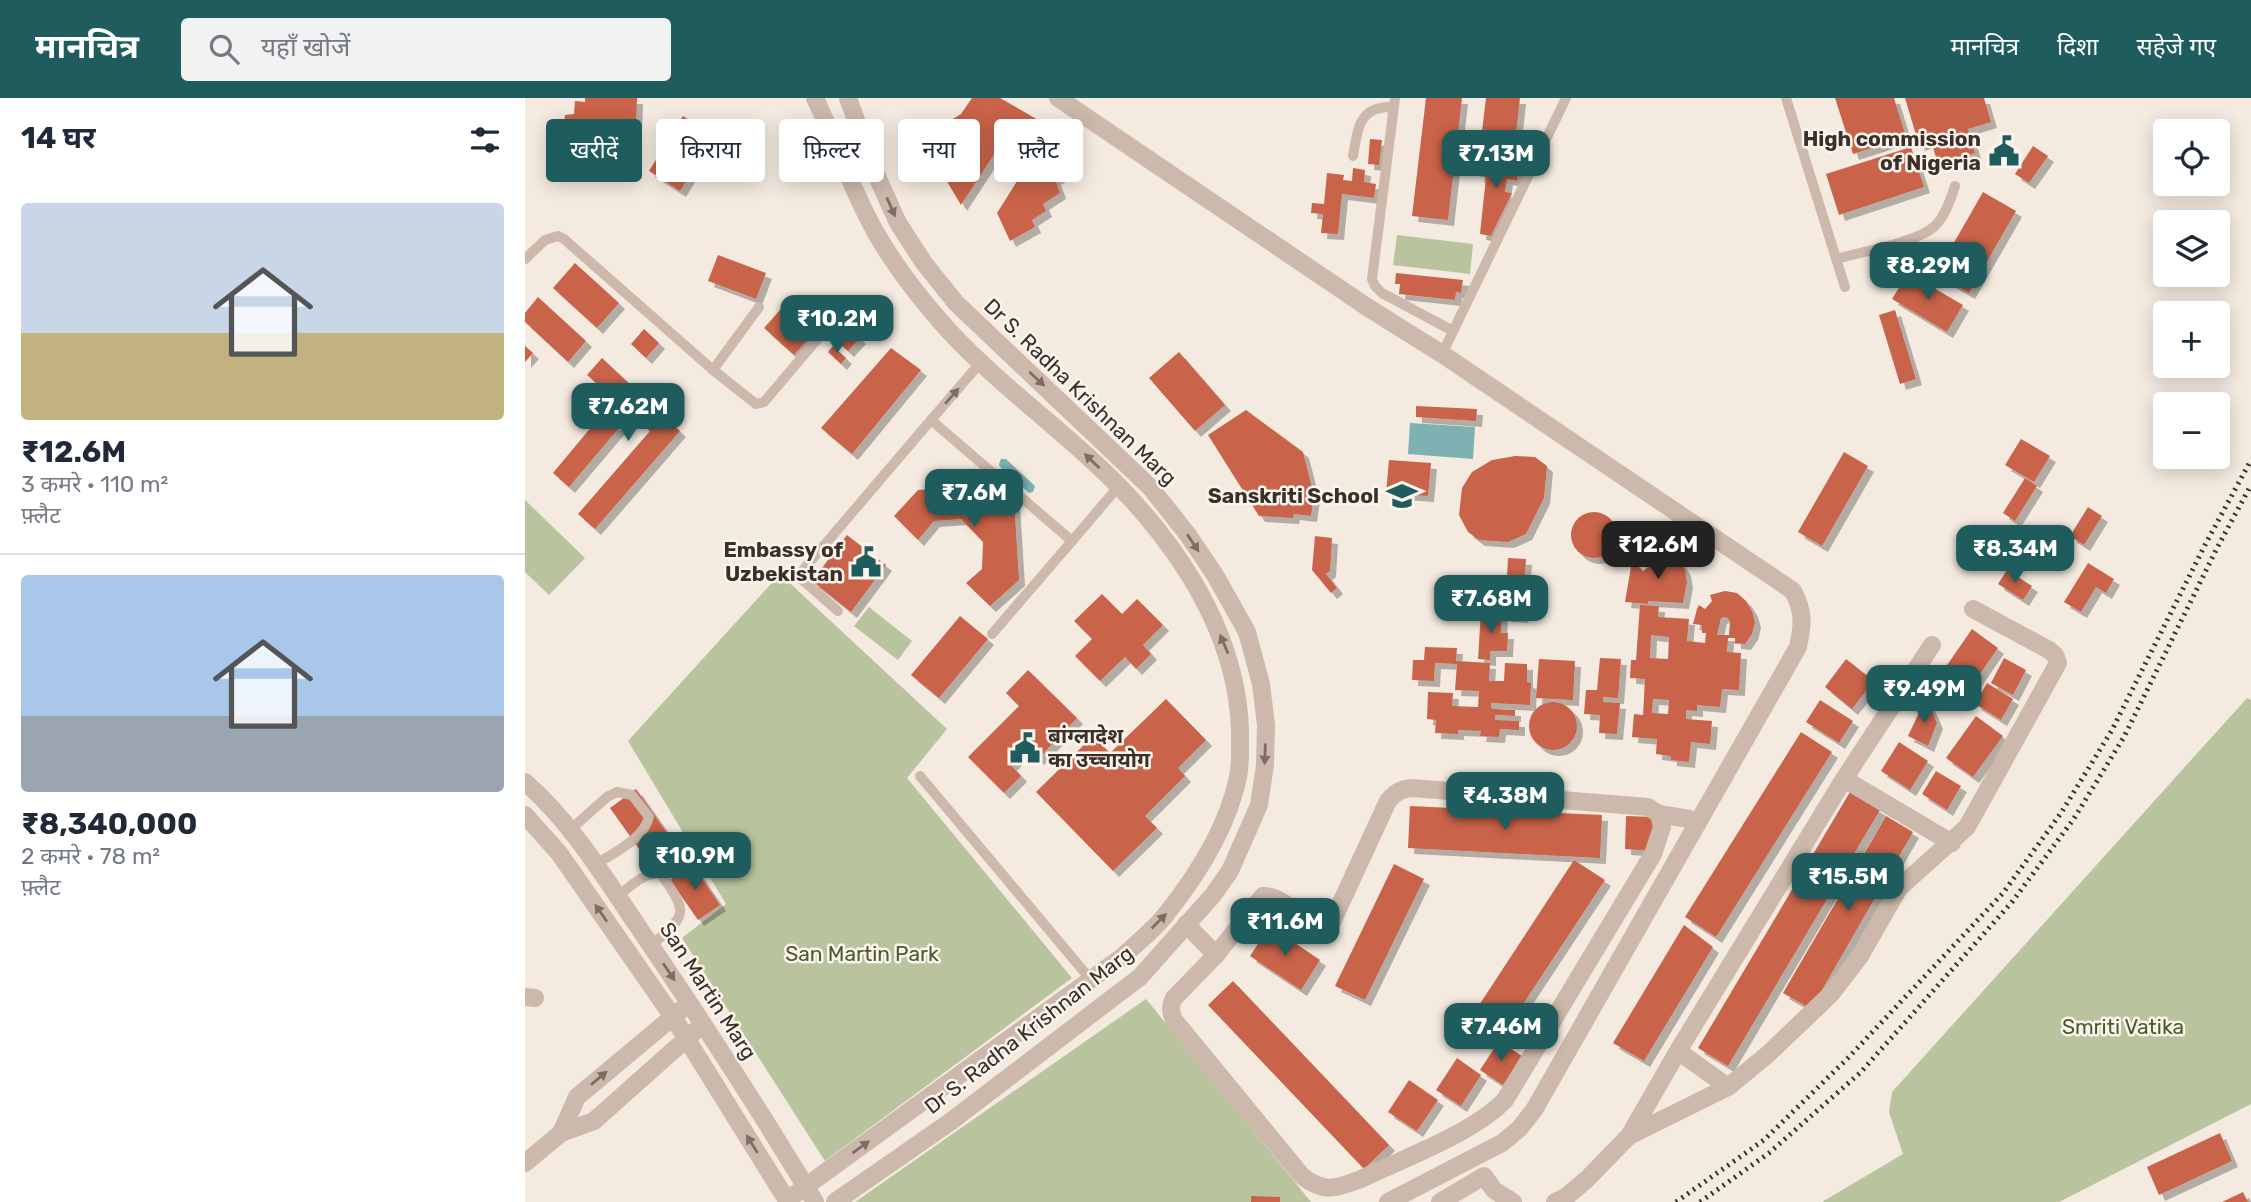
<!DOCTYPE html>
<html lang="hi">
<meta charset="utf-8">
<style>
:root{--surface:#fff;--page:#f2f2f3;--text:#1f2937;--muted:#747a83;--line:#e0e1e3;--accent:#1e5c5e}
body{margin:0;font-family:Rubik,"Noto Sans Devanagari",sans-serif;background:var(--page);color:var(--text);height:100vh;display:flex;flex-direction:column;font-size:26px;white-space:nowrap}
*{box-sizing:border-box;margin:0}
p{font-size:23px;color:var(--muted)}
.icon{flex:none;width:38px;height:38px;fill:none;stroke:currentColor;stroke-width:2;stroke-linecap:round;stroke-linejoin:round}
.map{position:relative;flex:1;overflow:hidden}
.panel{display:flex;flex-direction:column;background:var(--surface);width:525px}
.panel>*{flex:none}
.top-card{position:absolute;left:21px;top:21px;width:665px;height:63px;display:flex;gap:14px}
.controls{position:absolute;left:1628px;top:21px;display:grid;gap:14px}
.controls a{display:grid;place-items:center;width:77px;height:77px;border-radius:7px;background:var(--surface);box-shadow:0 4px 18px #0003;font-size:35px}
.price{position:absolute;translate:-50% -60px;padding:0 16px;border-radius:14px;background:var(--accent);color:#fff;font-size:23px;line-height:46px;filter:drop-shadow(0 2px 4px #0008)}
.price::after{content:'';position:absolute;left:50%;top:42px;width:21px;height:16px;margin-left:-10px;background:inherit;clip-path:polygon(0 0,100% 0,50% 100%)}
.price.selected{background:#222;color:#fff}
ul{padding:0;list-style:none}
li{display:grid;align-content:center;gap:14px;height:371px;padding:0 21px}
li+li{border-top:2px solid var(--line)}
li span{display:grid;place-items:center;height:217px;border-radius:7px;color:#555}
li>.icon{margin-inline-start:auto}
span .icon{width:126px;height:126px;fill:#fffc;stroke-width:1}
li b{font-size:30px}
h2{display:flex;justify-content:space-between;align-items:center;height:84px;padding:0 21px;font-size:30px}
.chip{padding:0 24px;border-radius:7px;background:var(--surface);box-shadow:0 4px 18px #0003;font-size:24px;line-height:63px}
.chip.selected{background:var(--accent);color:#fff}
header{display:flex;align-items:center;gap:42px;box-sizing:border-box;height:98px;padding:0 35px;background:var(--accent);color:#fff}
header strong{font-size:33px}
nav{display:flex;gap:38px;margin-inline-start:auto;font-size:24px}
.search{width:490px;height:63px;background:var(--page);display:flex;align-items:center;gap:18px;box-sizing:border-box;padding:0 24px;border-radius:7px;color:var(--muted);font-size:26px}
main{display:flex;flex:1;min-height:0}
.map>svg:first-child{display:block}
.green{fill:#b9c49f}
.water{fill:#7eb2b2}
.building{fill:#c96349;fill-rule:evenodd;filter:url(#shadow)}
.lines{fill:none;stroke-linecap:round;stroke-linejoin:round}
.service{stroke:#cdb9ab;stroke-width:10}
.minor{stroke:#cdb9ab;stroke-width:18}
.tertiary{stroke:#cdb9ab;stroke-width:18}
.rail{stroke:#3b2f2a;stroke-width:5;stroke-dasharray:2 5;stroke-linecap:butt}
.oneway{fill:#7d6d64}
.labels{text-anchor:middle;stroke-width:5;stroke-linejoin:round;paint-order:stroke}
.poi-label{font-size:21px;font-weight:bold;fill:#3b2f2a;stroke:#fbf4ed;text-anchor:end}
.street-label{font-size:21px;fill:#3b2f2a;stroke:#fbf4ed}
.park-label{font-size:21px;fill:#4b5a2d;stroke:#fbf4ed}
</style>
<header>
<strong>मानचित्र</strong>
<div class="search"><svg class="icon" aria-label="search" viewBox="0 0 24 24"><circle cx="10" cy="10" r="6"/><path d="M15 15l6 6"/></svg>यहाँ खोजें</div>
<nav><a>मानचित्र</a><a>दिशा</a><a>सहेजे गए</a></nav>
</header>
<main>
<section class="panel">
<h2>14 घर<svg class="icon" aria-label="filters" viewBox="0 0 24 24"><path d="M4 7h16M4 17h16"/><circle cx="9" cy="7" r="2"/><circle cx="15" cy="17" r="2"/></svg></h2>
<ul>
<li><span style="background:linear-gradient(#c9d6e8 60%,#c2b280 0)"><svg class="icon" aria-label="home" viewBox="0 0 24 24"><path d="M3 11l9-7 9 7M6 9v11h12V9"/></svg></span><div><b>₹12.6M</b><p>3 कमरे · 110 m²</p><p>फ़्लैट</p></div></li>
<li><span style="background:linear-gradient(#a9c7e8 65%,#9aa5b1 0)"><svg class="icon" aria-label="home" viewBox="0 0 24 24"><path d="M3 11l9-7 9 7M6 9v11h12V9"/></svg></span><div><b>₹8,340,000</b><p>2 कमरे · 78 m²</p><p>फ़्लैट</p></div></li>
</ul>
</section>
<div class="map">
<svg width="1726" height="1104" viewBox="0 0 1726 1104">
<defs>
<filter id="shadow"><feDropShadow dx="6" dy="6" stdDeviation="0" flood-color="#0004"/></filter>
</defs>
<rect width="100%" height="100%" fill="#f4eae0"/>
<g class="green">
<path d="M872 137 948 146 945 176 868 167Z"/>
<path d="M0 402 60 460 24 497 0 474Z"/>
<path d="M255 476 422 631 382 680 547 880 300 1063 157 840 201 806 103 643Z"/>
<path d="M344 509 387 543 373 562 329 528Z"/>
<path d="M1722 600 1726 602V1006L1534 1104H1297L1378 1056 1364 1014 1367 994Z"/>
<path d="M621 901 786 1104H330Z"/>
</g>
<g class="water">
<path d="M885 325 950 329 948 361 883 356Z"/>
<path d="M476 361H481L510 388 508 394 504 395 475 369 474 366Z"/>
</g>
<g class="building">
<path d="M60 0H112L111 27 91 45 37 42 40 17 49 16 50 3 60 4Z"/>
<path d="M447 0H475L522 27 470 55 436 107 396 40 436 16Z"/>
<path d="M901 0H937L923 122 887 118Z"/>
<path d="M961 0H995L989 54 955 50Z"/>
<path d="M1310 0H1369L1381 39 1328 56Z"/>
<path d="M1380 0H1459L1466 24 1443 31 1450 55 1413 66 1406 43 1394 47Z"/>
<path d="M158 18 189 38 155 93 124 73Z"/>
<path d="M845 41 857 42 854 67 843 66Z"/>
<path d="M537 47 549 69 530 81 535 95 518 106 521 113 507 122 510 129 485 143 472 115 503 66Z"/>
<path d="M1508 48 1523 58 1504 85 1490 76Z"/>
<path d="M1386 49 1399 89 1314 117 1301 76Z"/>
<path d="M956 59 994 63 992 83 982 81 980 94 987 95 966 138 955 136 961 79 953 78Z"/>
<path d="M828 70 840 72 839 84 851 86 849 100 817 96 813 136 796 135 798 116 786 115 787 105 799 106 802 75 819 77 818 82 827 83Z"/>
<path d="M1458 94 1491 113 1444 195 1411 176Z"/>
<path d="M193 157 241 175 231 201 183 183Z"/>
<path d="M50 165 94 205 72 230 28 190Z"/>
<path d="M871 175 938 182 936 195 931 194 930 202 874 196 875 186H870Z"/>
<path d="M1383 175 1438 207 1422 234 1367 201Z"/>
<path d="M13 199 61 243 43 264 0 224V215Z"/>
<path d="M264 202 294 229 269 257 239 230Z"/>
<path d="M1370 212 1391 281 1375 286 1354 217Z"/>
<path d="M323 229 335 240 323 253 311 242Z"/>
<path d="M119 231 134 245 121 260 106 246Z"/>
<path d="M0 248 8 255 0 264Z"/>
<path d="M308 248 321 260 316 266 303 254Z"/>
<path d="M366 250 396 272 327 356 296 330Z"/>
<path d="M654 254 700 307 670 333 624 280Z"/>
<path d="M77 260 155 333 70 431 53 416 125 333 62 277Z"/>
<path d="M891 308 952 311 951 323 891 319Z"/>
<path d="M721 312 778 354 789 397 786 418 769 416 768 420 734 418 683 337Z"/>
<path d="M77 316 94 330 44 389 28 375Z"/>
<path d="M1496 341 1525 358 1509 384 1480 367Z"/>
<path d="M1319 354 1343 368 1297 448 1273 434Z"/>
<path d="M990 358 1010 359 1022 368 1019 400 1001 436 983 444 954 442 943 434 934 417 937 390 947 374 967 362Z"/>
<path d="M864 362 906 365 903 398 861 395Z"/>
<path d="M1500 380 1512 388 1490 423 1478 415Z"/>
<path d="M488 386 494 482 465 508 441 485 457 471 458 444 436 421 409 423 393 442 369 418 393 392Z"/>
<path d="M1563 409 1577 418 1559 447 1545 438Z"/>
<circle cx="1069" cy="437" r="23"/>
<path d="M322 437 361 467 326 514 287 483Z"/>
<path d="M790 438 807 440 805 473 801 476 812 490 806 495 787 472Z"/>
<path d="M1134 453 1145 456 1154 462 1160 472 1162 484 1158 505 1123 503V506L1100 504 1106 469 1110 465 1118 473 1127 466 1122 456Z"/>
<path d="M983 460 1001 461 997 519 980 518Z"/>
<path d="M1563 465 1589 481 1581 495 1571 489 1556 514 1539 504Z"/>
<path d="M1482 472 1507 488 1498 502 1473 486Z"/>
<path d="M1200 493 1212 495 1221 503 1227 513 1230 524 1227 536 1220 546 1210 545V540H1203L1202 554 1216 555 1214 592 1197 591 1195 609 1172 607V613L1161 612V621L1187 623 1185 646 1166 644 1164 664 1146 662V658L1131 656 1132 641 1107 639 1109 616 1118 617 1120 581 1105 580 1106 562H1111L1115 507 1134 508 1133 519 1164 521 1162 543 1180 545 1181 535H1177V527L1168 526 1172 511 1174 507 1180 511 1187 503 1185 497ZM1199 519 1203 520 1205 524 1204 537H1192L1196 520ZM1126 537 1144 539 1143 561 1125 560ZM1128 601 1144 602 1143 616 1127 615Z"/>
<path d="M577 496 597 516 612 501 638 527 618 547 626 556 611 571 600 559 575 583 550 558 567 541 549 523Z"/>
<path d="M956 513 977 514 976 535H983L982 553H965V562L953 561Z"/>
<path d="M435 518 463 541 414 600 386 577Z"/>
<path d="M1447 531 1473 550 1446 589 1420 570Z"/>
<path d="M900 549 932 550 931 563 965 565 964 583H979L980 565 1002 566V584L1006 585 1005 607 966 605V610L970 611 990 612V618L970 617V622L994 623V632L975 631 974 639 955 638 956 633 933 632V636L910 635 911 622 902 621 903 594 928 595 927 608 953 609 954 593 930 592 932 566 910 565 909 583 887 582 888 562H899Z"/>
<path d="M1075 560 1096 561 1093 600 1078 599V604L1095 605 1092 636 1074 635 1075 617 1059 616 1061 592H1072Z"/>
<path d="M1479 560 1501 572 1488 597 1466 585Z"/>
<path d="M1014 561 1050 563 1048 602 1011 600Z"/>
<path d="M1321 561 1349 583 1327 611 1300 589Z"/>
<path d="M503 572 552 620 513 661 502 650 486 667 496 678 479 695 443 659 494 608 481 595Z"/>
<path d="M1404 572 1429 588 1419 603 1395 588Z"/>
<path d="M1462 585 1488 601 1476 622 1450 606Z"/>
<path d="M1401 600 1412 625 1403 648 1383 638Z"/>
<path d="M641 601 681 642 653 670 660 678 620 718 632 730 588 773 511 694 568 638 585 655Z"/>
<path d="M1295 602 1328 623 1314 645 1281 624Z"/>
<circle cx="1028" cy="628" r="24"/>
<path d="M1451 618 1478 638 1448 679 1421 660Z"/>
<path d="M1276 634 1307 654 1191 839 1160 819Z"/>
<path d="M1374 644 1403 663 1385 692 1356 673Z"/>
<path d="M1411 673 1436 688 1422 712 1397 696Z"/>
<path d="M111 691 145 739 119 758 85 710Z"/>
<path d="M1325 694 1355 712 1203 968 1173 950Z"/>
<path d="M885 708 1077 717 1075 760 883 750Z"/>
<path d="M1101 718 1129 719 1127 753 1100 751Z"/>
<path d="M1361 718 1388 734 1286 911 1258 895Z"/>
<path d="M1049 762 1080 782 975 941 945 921Z"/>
<path d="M167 766 195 807 173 822 145 782Z"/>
<path d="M869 766 899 781 840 902 810 888Z"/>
<path d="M1159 827 1188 849 1119 963 1088 945Z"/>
<path d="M745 828 795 862 776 892 725 858Z"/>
<path d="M708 883 864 1047 839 1071 683 907Z"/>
<path d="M974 943 997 958 978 987 955 972Z"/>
<path d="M932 960 956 977 936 1008 911 992Z"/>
<path d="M884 982 913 1002 892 1033 863 1014Z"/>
<path d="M1695 1035 1707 1063 1634 1097 1622 1069Z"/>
<path d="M1718 1094 1723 1104H1697Z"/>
<path d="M726 1098 755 1099V1104H726Z"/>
</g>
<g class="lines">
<g class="service">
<path d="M870 0 847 181 850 188 857 195 928 233"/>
<path d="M1261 0 1320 189"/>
<path d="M828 58C833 30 834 7 869 9"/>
<path d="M0 161 20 142 33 138 39 141 188 272 231 306 239 304 295 238"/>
<path d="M1311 161C1336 154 1393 144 1410 128 1420 118 1426 101 1430 88"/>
<path d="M917 256 1041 0"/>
<path d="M456 264 406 322 547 443 593 389"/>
<path d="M188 272 234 209"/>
<path d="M313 513 273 478 406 322"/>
<path d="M467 536 547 443"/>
<path d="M395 678 566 882"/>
<path d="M46 731 82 699 92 694 107 697 124 719C118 742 89 754 70 767"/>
<path d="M92 799C106 788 118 774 136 776 164 817 162 815 126 848"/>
</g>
<g class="minor">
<path d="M533 0 842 209 917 256 1268 493C1279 514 1278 526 1273 549L1009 1012 994 1031 977 1045 863 1104"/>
<path d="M1319 681 1407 547"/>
<path d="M887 690 1123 709 1134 716 1137 729 1128 756 980 1002C947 1036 879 1060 836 1081 811 1091 798 1095 777 1078L649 922C645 913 645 908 649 900L691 857 738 798C761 797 782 832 804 826L808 822 863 703C870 695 875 691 887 690Z"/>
<path d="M1134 716 1164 721 1171 728"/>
<path d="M661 826 691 857"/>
<path d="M0 899 10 900"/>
<path d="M1153 953 1319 681 1427 745"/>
<path d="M1104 1038 1153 953 1203 989"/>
<path d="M262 1102 597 859C612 845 630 831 642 815 673 776 703 728 713 679 716 664 715 647 715 632 712 544 665 466 607 402 551 341 481 294 424 233 397 203 371 170 351 135 327 93 311 45 290 0"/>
<path d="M310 1104 425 1024 615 879 688 797 705 773 734 707 740 667 741 627 736 586 722 534 690 477 663 437 625 389 431 205 399 165 373 125 350 74 323 0"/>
<path d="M915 1104 959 1078 969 1092 988 1104"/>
<path d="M1030 1104 1042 1098 1061 1082 1104 1038 1203 989 1242 957 1306 896 1335 858 1374 790 1442 729 1533 565 1530 557 1524 552 1448 511"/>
</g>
<g class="tertiary">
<path d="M0 684C47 725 79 779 114 830 175 920 234 1011 290 1104"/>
<path d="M0 717 34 755 148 919 263 1104"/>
<path d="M36 1035 52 999 156 912"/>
<path d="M0 1065 36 1035 69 1023 170 933"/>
</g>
<g class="rail">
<path d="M1151 1104 1239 1042 1323 960 1478 795 1536 715 1587 632 1681 445 1726 362"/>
<path d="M1175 1104 1244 1055 1336 974 1487 804 1548 722 1599 639 1692 450 1726 387"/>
</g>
</g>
<defs><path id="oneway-solid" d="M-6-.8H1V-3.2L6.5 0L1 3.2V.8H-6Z" transform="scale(1.75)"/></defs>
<g class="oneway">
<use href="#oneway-solid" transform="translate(366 109) rotate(66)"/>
<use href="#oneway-solid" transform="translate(512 281) rotate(43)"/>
<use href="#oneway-solid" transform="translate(427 298) rotate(-49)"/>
<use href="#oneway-solid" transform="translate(567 363) rotate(-136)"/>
<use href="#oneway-solid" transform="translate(668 445) rotate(56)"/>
<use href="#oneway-solid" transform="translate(699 546) rotate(-113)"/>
<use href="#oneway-solid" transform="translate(740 656) rotate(92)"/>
<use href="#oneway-solid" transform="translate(76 815) rotate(-125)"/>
<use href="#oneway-solid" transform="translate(634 823) rotate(-45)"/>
<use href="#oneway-solid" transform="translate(144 874) rotate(56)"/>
<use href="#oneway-solid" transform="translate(74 980) rotate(-40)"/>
<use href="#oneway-solid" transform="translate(227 1046) rotate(-122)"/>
<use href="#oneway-solid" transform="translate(336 1049) rotate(-36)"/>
</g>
<defs>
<g id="civic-bare" transform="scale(2.415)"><path d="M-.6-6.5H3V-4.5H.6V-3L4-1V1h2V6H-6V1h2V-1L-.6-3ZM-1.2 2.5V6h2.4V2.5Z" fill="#1e5c5e" stroke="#fbf4ed" stroke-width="2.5" paint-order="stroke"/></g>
<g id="school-bare" transform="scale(2.415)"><path d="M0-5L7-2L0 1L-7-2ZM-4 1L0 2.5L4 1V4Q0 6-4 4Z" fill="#1e5c5e" stroke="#fbf4ed" stroke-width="2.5" paint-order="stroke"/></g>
</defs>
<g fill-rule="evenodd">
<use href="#civic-bare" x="1479" y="53"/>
<use href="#school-bare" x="877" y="398"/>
<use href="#civic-bare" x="341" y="464"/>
<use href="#civic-bare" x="500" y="650"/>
</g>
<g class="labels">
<g class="poi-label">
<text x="1456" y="48">High commission<tspan x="1456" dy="24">of Nigeria</tspan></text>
<text x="854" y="405">Sanskriti School</text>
<text x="318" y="459">Embassy of<tspan x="318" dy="24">Uzbekistan</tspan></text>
<text x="523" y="645" text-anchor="start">बांग्लादेश<tspan x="523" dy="24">का उच्चायोग</tspan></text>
</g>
<g class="street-label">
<text transform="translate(555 294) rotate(44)" y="7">Dr S. Radha Krishnan Marg</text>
<text transform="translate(183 893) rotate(57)" y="7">San Martin Marg</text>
<text transform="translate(504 932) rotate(-38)" y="7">Dr S. Radha Krishnan Marg</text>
</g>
<g class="park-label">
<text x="337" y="863">San Martin Park</text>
<text x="1598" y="936">Smriti Vatika</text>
</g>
</g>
</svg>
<div class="controls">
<a><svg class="icon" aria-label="locate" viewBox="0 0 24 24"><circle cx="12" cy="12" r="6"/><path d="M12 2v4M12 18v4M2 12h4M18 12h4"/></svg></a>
<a><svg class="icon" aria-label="layers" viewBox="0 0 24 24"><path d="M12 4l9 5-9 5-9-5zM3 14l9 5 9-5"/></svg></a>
<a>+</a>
<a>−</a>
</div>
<b class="price" style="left:971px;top:92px">₹7.13M</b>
<b class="price" style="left:1403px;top:204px">₹8.29M</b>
<b class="price" style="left:312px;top:257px">₹10.2M</b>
<b class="price" style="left:103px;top:345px">₹7.62M</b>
<b class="price" style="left:449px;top:431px">₹7.6M</b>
<b class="price selected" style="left:1133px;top:483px">₹12.6M</b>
<b class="price" style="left:1490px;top:487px">₹8.34M</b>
<b class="price" style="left:966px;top:537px">₹7.68M</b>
<b class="price" style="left:1399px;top:627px">₹9.49M</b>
<b class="price" style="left:980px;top:734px">₹4.38M</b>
<b class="price" style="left:170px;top:794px">₹10.9M</b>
<b class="price" style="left:1323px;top:815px">₹15.5M</b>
<b class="price" style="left:760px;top:860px">₹11.6M</b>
<b class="price" style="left:976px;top:965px">₹7.46M</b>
<div class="top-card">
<a class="chip selected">खरीदें</a>
<a class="chip">किराया</a>
<a class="chip">फ़िल्टर</a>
<a class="chip">नया</a>
<a class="chip">फ़्लैट</a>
</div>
</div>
</main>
